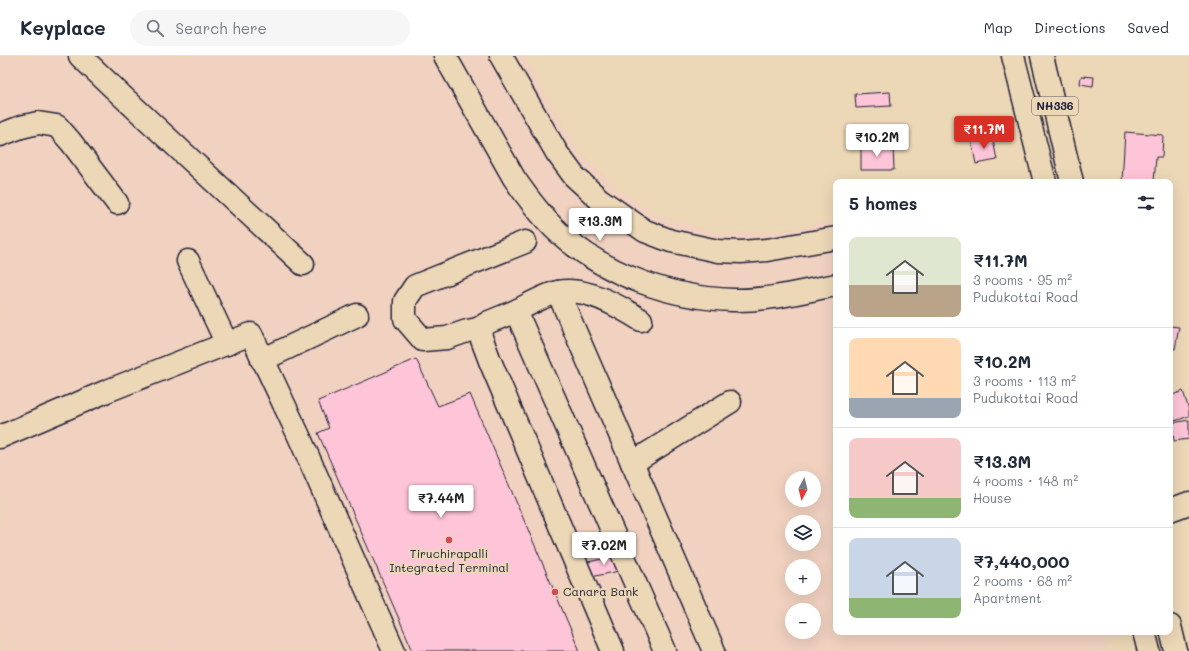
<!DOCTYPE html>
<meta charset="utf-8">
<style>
:root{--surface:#fff;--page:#f6f6f7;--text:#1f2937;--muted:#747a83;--line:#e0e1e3;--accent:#d93025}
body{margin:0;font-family:Mali,sans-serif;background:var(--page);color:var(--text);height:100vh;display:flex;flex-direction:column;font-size:15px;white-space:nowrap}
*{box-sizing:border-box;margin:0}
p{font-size:13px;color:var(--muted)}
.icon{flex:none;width:22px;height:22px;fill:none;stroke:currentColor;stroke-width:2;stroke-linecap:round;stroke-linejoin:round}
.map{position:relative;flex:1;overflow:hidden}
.side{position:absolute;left:833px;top:123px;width:340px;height:456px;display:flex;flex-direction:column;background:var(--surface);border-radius:8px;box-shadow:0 4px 16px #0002}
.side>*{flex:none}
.needle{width:26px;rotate:187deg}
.fabs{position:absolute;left:785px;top:415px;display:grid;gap:8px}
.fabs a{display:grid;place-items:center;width:36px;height:36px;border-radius:50%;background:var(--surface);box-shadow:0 4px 16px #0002;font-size:20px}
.price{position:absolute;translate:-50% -34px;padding:0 9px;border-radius:4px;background:#fff;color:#222;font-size:13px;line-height:26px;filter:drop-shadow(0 1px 2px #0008)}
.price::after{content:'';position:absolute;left:50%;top:24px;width:12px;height:9px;margin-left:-6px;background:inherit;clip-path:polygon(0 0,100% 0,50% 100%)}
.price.on{background:var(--accent);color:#fff}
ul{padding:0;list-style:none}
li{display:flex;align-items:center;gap:12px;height:100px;padding:0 16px}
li+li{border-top:1px solid var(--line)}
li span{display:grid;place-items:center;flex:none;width:112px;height:80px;border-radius:8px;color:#555}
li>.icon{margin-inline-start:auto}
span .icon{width:48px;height:48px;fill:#fffc;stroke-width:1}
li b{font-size:17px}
h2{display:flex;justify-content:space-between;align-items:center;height:48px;padding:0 16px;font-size:17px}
header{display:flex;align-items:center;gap:24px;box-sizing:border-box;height:56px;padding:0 20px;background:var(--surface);border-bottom:1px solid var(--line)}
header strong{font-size:19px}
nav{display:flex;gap:22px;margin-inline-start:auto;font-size:14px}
.search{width:280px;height:36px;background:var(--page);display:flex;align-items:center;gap:10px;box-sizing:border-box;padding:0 14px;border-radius:22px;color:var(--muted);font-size:15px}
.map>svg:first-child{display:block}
.built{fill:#f1d1c0;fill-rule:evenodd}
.building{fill:#fec4d7;stroke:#22223b}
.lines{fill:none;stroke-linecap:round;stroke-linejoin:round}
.minor-casing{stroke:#22223b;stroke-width:25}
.highway-casing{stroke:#22223b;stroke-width:25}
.minor{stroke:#ecd7b6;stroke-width:22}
.highway{stroke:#ecd7b6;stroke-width:22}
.poi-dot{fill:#d1495b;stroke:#ecd7b6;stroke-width:1.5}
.labels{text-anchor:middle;stroke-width:4;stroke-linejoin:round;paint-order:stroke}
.shield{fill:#ecd7b6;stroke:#5f5860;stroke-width:1}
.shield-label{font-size:11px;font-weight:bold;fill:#22223b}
.poi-label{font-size:12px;fill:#22223b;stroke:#ecd7b6}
</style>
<header>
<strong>Keyplace</strong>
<div class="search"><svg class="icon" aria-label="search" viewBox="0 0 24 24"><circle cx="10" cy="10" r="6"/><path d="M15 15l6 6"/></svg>Search here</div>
<nav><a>Map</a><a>Directions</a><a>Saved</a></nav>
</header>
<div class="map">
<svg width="1189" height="595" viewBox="0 0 1189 595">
<rect width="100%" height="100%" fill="#ecd7b6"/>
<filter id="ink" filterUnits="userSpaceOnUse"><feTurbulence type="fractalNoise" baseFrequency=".025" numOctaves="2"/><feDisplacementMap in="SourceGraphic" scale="8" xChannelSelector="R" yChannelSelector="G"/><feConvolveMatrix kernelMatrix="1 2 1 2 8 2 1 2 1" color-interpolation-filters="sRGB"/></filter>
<g filter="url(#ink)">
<path class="built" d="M0 0H524L578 95 616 131 656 159 720 178 773 176 836 165V576H1103L1107 595H0ZM792 422H814V444H792ZM792 466H814V488H792ZM792 510H814V532H792ZM792 554H814V576H792Z"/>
<g class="building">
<path d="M1081 20 1094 21 1093 30 1080 28Z"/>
<path d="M890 36 891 50 856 52 855 38Z"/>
<path d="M1125 76 1163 79 1162 101H1156L1154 126H1122Z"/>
<path d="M992 79 997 104 976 108 971 83Z"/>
<path d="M861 90H893L894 114H861Z"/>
<path d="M1170 270 1179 271 1175 293 1170 292Z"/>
<path d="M416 303 438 350 470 338 580 595H413L318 377 329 372 318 345Z"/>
<path d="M1183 335 1189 354V360L1175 365 1170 349V340Z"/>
<path d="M1189 364V383L1174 385 1172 367Z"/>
<path d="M616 500 619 515 591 521 588 506Z"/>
</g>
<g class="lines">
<g class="minor-casing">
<g id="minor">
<path d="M80 0 121 39 303 208"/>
<path d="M445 0 514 122C527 141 541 160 558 176 605 219 671 242 733 244 768 245 803 235 836 229"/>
<path d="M501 0 557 97 574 120 599 143 645 175 671 185 718 195 741 196 767 194 836 182"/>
<path d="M0 79 21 71 38 67 57 70 71 86 117 147"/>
<path d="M188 205 227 288"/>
<path d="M558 236 714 595"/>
<path d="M516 255 489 266 478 273 490 305 613 595"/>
<path d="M641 264C619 250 585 230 558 236 545 239 528 249 516 255L665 595"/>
<path d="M478 273 467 275 447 282 423 284 405 263V245L415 230 525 186"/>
<path d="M262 304 357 259"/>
<path d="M0 381 107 335 251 278 298 378 394 595"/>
<path d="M632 407 730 346"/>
<path d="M1170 454 1189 447"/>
</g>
</g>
<g class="highway-casing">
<g id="highway">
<path d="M1013 0 1045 126"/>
<path d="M1042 0 1072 126"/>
<path d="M1170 570 1176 595"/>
<path d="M1144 576 1149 595"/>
</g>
</g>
<use href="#minor" class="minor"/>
<use href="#highway" class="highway"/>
</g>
</g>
<g class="poi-dot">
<circle cx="449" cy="484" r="4"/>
<circle cx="555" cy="536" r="4"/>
</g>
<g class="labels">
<rect class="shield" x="1032" y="41" width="46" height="18" rx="3"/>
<g class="shield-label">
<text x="1055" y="54">NH336</text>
</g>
<g class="poi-label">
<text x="449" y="502">Tiruchirapalli<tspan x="449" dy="14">Integrated Terminal</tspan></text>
<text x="563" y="540" text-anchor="start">Canara Bank</text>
</g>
</g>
</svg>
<div class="fabs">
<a><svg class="needle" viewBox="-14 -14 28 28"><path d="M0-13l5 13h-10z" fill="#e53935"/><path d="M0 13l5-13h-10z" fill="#747a83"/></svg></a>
<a><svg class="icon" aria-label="layers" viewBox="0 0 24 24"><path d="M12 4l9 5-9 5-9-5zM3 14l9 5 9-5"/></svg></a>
<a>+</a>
<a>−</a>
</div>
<b class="price on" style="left:984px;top:94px">₹11.7M</b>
<b class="price" style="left:877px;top:102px">₹10.2M</b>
<b class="price" style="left:600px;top:186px">₹13.3M</b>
<b class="price" style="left:441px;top:463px">₹7.44M</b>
<b class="price" style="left:604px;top:510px">₹7.02M</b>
<section class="side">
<h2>5 homes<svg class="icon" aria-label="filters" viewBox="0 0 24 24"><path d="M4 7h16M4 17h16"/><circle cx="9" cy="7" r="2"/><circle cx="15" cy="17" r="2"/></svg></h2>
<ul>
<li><span style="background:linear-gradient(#dfe7d0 60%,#b9a48a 0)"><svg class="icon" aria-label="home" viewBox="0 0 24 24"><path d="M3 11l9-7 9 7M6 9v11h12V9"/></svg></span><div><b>₹11.7M</b><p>3 rooms · 95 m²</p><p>Pudukottai Road</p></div></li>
<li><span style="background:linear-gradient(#ffd9b3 75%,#9aa5b1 0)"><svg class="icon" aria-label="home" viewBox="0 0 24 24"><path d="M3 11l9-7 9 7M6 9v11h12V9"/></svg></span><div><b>₹10.2M</b><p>3 rooms · 113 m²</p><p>Pudukottai Road</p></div></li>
<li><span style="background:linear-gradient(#f6c9c9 75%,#8fb573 0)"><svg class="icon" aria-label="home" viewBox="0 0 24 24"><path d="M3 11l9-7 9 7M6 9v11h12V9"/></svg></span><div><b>₹13.3M</b><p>4 rooms · 148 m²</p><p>House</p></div></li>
<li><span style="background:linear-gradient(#c9d6e8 75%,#8fb573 0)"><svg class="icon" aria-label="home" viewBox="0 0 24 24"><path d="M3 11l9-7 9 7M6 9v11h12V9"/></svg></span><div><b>₹7,440,000</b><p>2 rooms · 68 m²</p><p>Apartment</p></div></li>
</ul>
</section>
</div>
